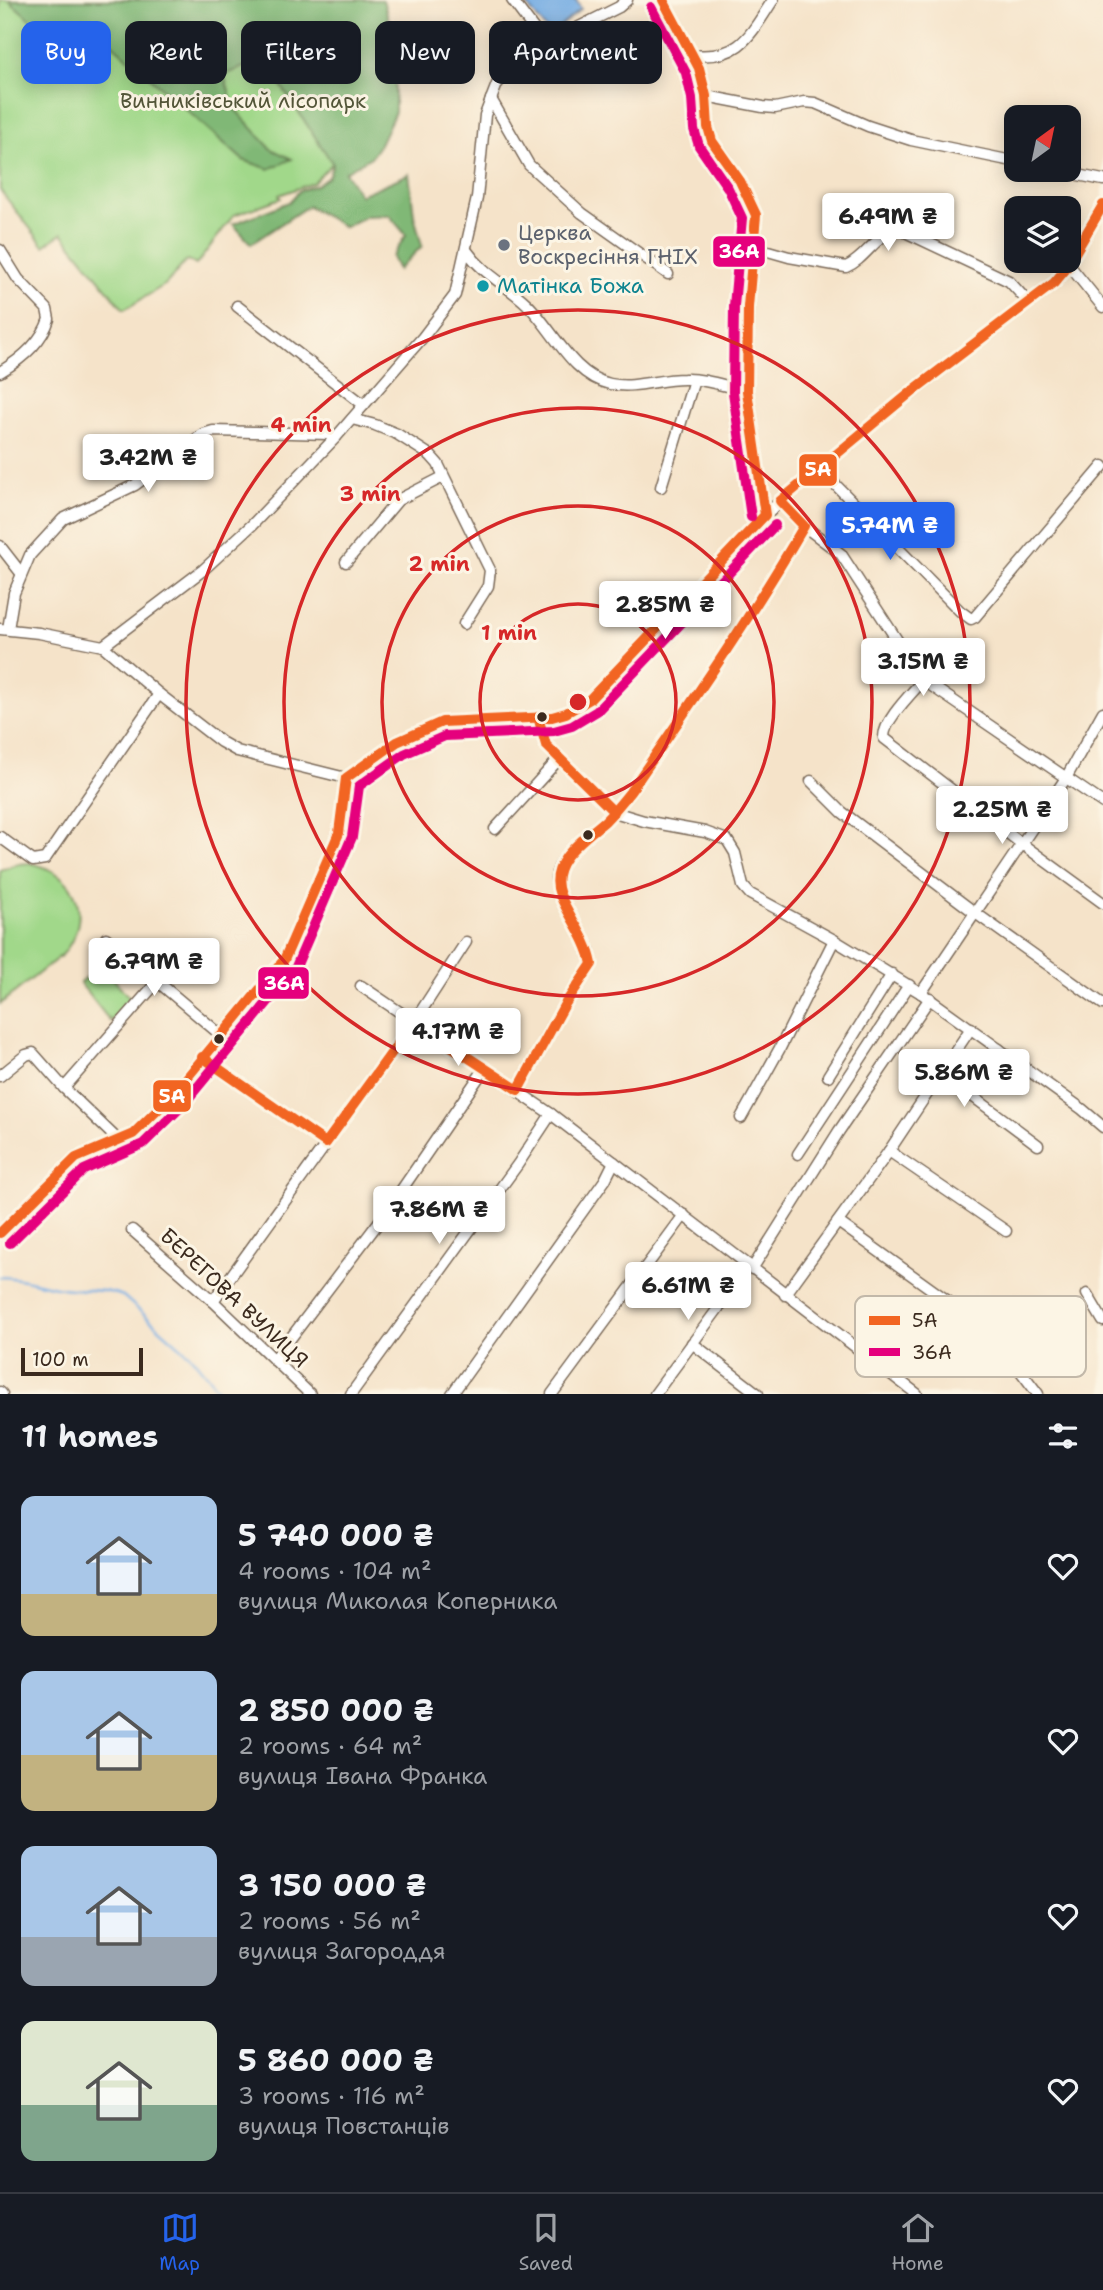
<!DOCTYPE html>
<meta charset="utf-8">
<style>
:root{--surface:#171b24;--page:#242831;--text:#f1f3f6;--muted:#9ea1a6;--line:#363941;--accent:#2563eb}
body{margin:0;font-family:"Shantell Sans",sans-serif;background:var(--page);color:var(--text);height:100vh;display:flex;flex-direction:column;font-size:26px;white-space:nowrap}
*{box-sizing:border-box;margin:0}
p{font-size:23px;color:var(--muted)}
.icon{flex:none;width:38px;height:38px;fill:none;stroke:currentColor;stroke-width:2;stroke-linecap:round;stroke-linejoin:round}
.map{position:relative;height:1394px;overflow:hidden}
.side{display:flex;flex-direction:column;background:var(--surface);flex:1}
.side>*{flex:none}
.banner{position:absolute;left:21px;top:21px;width:700px;height:63px;display:flex;gap:14px}
.needle{width:46px;rotate:33deg}
.tools{position:absolute;left:1004px;top:105px;display:grid;gap:14px}
.tools a{display:grid;place-items:center;width:77px;height:77px;border-radius:14px;background:var(--surface);box-shadow:0 4px 18px #0003;font-size:35px}
.scale{position:absolute;left:21px;bottom:18px;width:122px;box-sizing:border-box;padding-left:7px;border:4px solid #3b2a1e;border-top:0;font-size:19px;line-height:24px;white-space:nowrap;color:#3b2a1e;-webkit-text-stroke:5px #fcf5e5;paint-order:stroke}
.price{position:absolute;translate:-50% -60px;padding:0 16px;border-radius:7px;background:#fff;color:#222;font-size:23px;line-height:46px;filter:drop-shadow(0 2px 4px #0008)}
.price::after{content:'';position:absolute;left:50%;top:42px;width:21px;height:16px;margin-left:-10px;background:inherit;clip-path:polygon(0 0,100% 0,50% 100%)}
.price.active{background:var(--accent);color:#fff}
ul{padding:0;list-style:none}
li{display:flex;align-items:center;gap:21px;height:175px;padding:0 21px}
li span{display:grid;place-items:center;flex:none;width:196px;height:140px;border-radius:14px;color:#555}
li>.icon{margin-inline-start:auto}
span .icon{width:84px;height:84px;fill:#fffc;stroke-width:1}
li b{font-size:30px}
h2{display:flex;justify-content:space-between;align-items:center;height:84px;padding:0 21px;font-size:30px}
.chip{padding:0 24px;border-radius:14px;background:var(--surface);box-shadow:0 4px 18px #0003;font-size:24px;line-height:63px}
.chip.active{background:var(--accent);color:#fff}
.dock{display:flex;justify-content:space-around;align-items:center;height:98px;border-top:2px solid var(--line);background:var(--surface);font-size:19px;color:var(--muted)}
.dock a{display:grid;justify-items:center;gap:4px}
.dock .active{color:var(--accent)}
.map>svg:first-child{display:block}
.green{fill:#a1d88a;stroke:#6e8154;stroke-width:2}
.forest{fill:#80b876;stroke:#5e714a;stroke-width:2}
.water{fill:#74ace3;stroke:#586b80;stroke-width:2}
.lines{fill:none;stroke-linecap:round;stroke-linejoin:round}
.stream{stroke:#74ace3;stroke-width:2.5}
.minor-casing{stroke:#7c6b5a;stroke-width:13}
.minor{stroke:#fff;stroke-width:10}
.bus-1-casing{stroke:#fcf5e5;stroke-width:16}
.bus-2-casing{stroke:#fcf5e5;stroke-width:16}
.bus-1{stroke:#f26522;stroke-width:10}
.bus-2{stroke:#e5007d;stroke-width:10}
.ring{fill:none;stroke:#d62828;stroke-width:3.5}
.worship-dot{fill:#6b7280;stroke:#fcf5e5;stroke-width:2.5}
.culture-dot{fill:#0f9aa8;stroke:#fcf5e5;stroke-width:2.5}
.bus-dot{fill:#3b2a1e;stroke:#fcf5e5;stroke-width:2.5}
.labels{text-anchor:middle;stroke-width:6;stroke-linejoin:round;paint-order:stroke}
.park-label{font-size:21px;fill:#545639;stroke:#fcf5e5}
.worship-label{font-size:21px;fill:#5b616d;stroke:#fcf5e5;text-anchor:start}
.culture-label{font-size:21px;fill:#0d838f;stroke:#fcf5e5;text-anchor:start}
.street-label{font-size:21px;fill:#3b2a1e;stroke:#fcf5e5}
.key{fill:#fcf5e5;stroke:#c2b8a9;stroke-width:2}
.key-label{font-size:19px;fill:#3b2a1e}
.centre{fill:#d62828;stroke:#fcf5e5;stroke-width:3.5}
.ring-label{font-size:21px;text-anchor:middle;font-weight:bold;fill:#d62828;stroke:#fcf5e5;stroke-width:6;stroke-linejoin:round;paint-order:stroke}
.line-badge{stroke:#fcf5e5;stroke-width:2.5}
.badge-label{font-size:19px;text-anchor:middle;font-weight:bold;fill:#fff}
</style>
<div class="map">
<svg width="1103" height="1394" viewBox="0 0 1103 1394">
<rect width="100%" height="100%" fill="#fcf5e5"/>
<filter id="ink" filterUnits="userSpaceOnUse"><feTurbulence type="fractalNoise" baseFrequency=".0143" numOctaves="2"/><feDisplacementMap in="SourceGraphic" scale="14" xChannelSelector="R" yChannelSelector="G"/><feConvolveMatrix kernelMatrix="1 2 1 2 8 2 1 2 1" color-interpolation-filters="sRGB"/></filter>
<filter id="wash" filterUnits="userSpaceOnUse"><feTurbulence type="fractalNoise" baseFrequency=".00686" numOctaves="4" result="noise"/><feDisplacementMap in="SourceGraphic" scale="28" xChannelSelector="R" yChannelSelector="G"/><feGaussianBlur stdDeviation="1.57" result="paint"/><feColorMatrix in="noise" values="0 0 0 0 0 0 0 0 0 0 0 0 0 0 0 0 0 1.4 0 .05"/><feComposite in="paint" operator="in"/></filter>
<g filter="url(#wash)">
<rect width="100%" height="100%" fill="#f5e3c9"/>
<g class="green">
<path d="M0 0H363L373 122 313 183 279 195 281 198 234 215 196 265 187 260 166 284 124 310 62 233 44 246 0 190Z"/>
<path d="M29 863C77 871 94 916 63 954L0 1004V870L18 864Z"/>
<path d="M102 965 133 1002 110 1021 80 983Z"/>
</g>
<path class="forest" d="M8 0H383L395 42V112L380 144 371 157 345 172 360 195 409 174 414 215 422 246 398 270 392 257 406 235 389 215 366 216 344 227 308 206 251 244 233 224 289 202 299 191 316 185 328 177 333 164 282 87 246 66 224 75 234 108 271 149 292 159 269 169 243 160 101 34 50 36Z"/>
<path class="water" d="M523 0H576L581 9 556 30 550 31 545 28Z"/>
<g class="lines">
<path class="stream" d="M0 1277C21 1277 41 1285 62 1288 83 1291 103 1288 123 1296L191 1356 222 1394"/>
</g>
</g>
<g filter="url(#ink)">
<g class="lines">
<g class="minor-casing">
<g id="minor">
<path d="M512 0 545 44"/>
<path d="M663 0 699 68 706 96 708 127 712 141 740 181 756 215 748 307 747 391 765 515"/>
<path d="M693 55C740 60 750 35 773 0"/>
<path d="M706 96 763 107 775 108 804 102 815 103 868 126 911 140 1017 162"/>
<path d="M491 99 529 165 582 213 668 274"/>
<path d="M1053 170 1103 180"/>
<path d="M754 247 789 257 846 267C866 259 877 232 899 229L1009 281 1029 303"/>
<path d="M0 250 18 279 47 309 49 319C42 342 20 360 0 372"/>
<path d="M467 251C483 274 507 285 527 304 553 329 572 376 610 384 636 389 658 379 684 379 704 378 727 387 747 391"/>
<path d="M1069 265 1103 307"/>
<path d="M237 306 364 405"/>
<path d="M352 419 375 425 397 434 430 455 438 464 490 570 488 586 464 624"/>
<path d="M818 467 960 611 971 619 975 617 1103 466"/>
<path d="M661 487 694 380"/>
<path d="M780 501 804 526 841 554 923 680 1103 803"/>
<path d="M0 546 21 573"/>
<path d="M346 562 398 500 443 477"/>
<path d="M0 629 39 633 103 646 159 694 221 742 237 751 346 778"/>
<path d="M8 629 14 593 30 555 63 519 135 485 203 434 213 431 328 434 336 437"/>
<path d="M103 646 203 570 252 525 336 437 423 337 455 295 477 198 485 115 497 84 517 62 545 44 619 7 627 0"/>
<path d="M923 680C912 693 883 721 884 738L1022 844 1103 903"/>
<path d="M538 717 546 745 614 812 644 821 705 832 727 840 735 853 743 886 750 894 834 940 921 993 1082 1109 1103 1127"/>
<path d="M811 781 842 812 974 912 1103 1004"/>
<path d="M495 829 559 759"/>
<path d="M0 837 33 861 45 859 159 694"/>
<path d="M106 938 222 1036"/>
<path d="M361 986 551 1114 917 1394"/>
<path d="M921 993 1066 778 1103 712"/>
<path d="M999 1049 972 1087 971 1095 1038 1145"/>
<path d="M202 1057 326 1143"/>
<path d="M0 1076 26 1055 33 1053 64 1088"/>
<path d="M828 1076 892 974"/>
<path d="M518 1090 565 1004 592 964 589 949 559 893C557 886 555 879 557 872 562 852 599 826 614 812"/>
<path d="M741 1118 780 1048 834 940"/>
<path d="M118 1140 64 1088 158 981"/>
<path d="M889 1151 1006 1231"/>
<path d="M798 1154 909 985"/>
<path d="M838 1222 991 1332 1038 1394"/>
<path d="M132 1230 213 1301 310 1394"/>
<path d="M0 1233 76 1158 133 1134 171 1097 284 960 339 833 346 778 397 742 442 722 552 717 566 713 590 699 780 501 915 389 1058 280 1103 205"/>
<path d="M752 1269 839 1131 930 998"/>
<path d="M1087 1294 1103 1321"/>
<path d="M785 1295 889 1151 971 1028"/>
<path d="M213 1301 414 1022 466 942"/>
<path d="M692 1343 758 1394"/>
<path d="M274 1360 385 1214 485 1068"/>
<path d="M0 1392 2 1394"/>
<path d="M351 1394 518 1164 551 1114"/>
<path d="M452 1394 605 1180 614 1162"/>
<path d="M552 1394 684 1215"/>
<path d="M655 1394 739 1280 747 1264"/>
</g>
</g>
<use href="#minor" class="minor"/>
<g class="bus-1-casing">
<g id="bus-1">
<path d="M538 717 546 745 614 812"/>
<path d="M202 1057 326 1143 414 1022 518 1090 565 1004 592 964C587 938 570 919 560 895 547 862 584 839 605 821 614 812 622 802 630 792 690 705 751 617 804 526L780 501 915 389 1054 283 1065 270 1103 205"/>
<path d="M0 1233 76 1158 133 1134 171 1097 284 960 339 833 346 778 397 742 442 722 552 717 566 713 590 699 765 515 747 391 748 307 756 215 740 181 712 141 708 127 706 96 699 68 663 0"/>
</g>
</g>
<g class="bus-2-casing">
<g id="bus-2">
<path d="M651 7 686 73 692 98 694 129 699 146 728 188 742 218 734 306 733 392 751 517"/>
<path d="M10 1243 84 1170 143 1144 182 1106 295 969 352 837 359 786 404 754 445 736 554 731 572 726 597 711 775 525"/>
</g>
</g>
<use href="#bus-1" class="bus-1"/>
<use href="#bus-2" class="bus-2"/>
</g>
</g>
<g class="ring">
<circle cx="578" cy="702" r="98"/>
<circle cx="578" cy="702" r="196"/>
<circle cx="578" cy="702" r="294"/>
<circle cx="578" cy="702" r="392"/>
</g>
<circle class="worship-dot" cx="504" cy="245" r="7"/>
<circle class="culture-dot" cx="483" cy="286" r="7"/>
<g class="bus-dot">
<circle cx="542" cy="717" r="6"/>
<circle cx="588" cy="835" r="6"/>
<circle cx="219" cy="1039" r="6"/>
</g>
<g class="labels">
<g class="park-label">
<text x="243" y="108">Винниківський лісопарк</text>
</g>
<g class="worship-label">
<text x="518" y="240">Церква<tspan x="518" dy="24">Воскресіння ГНІХ</tspan></text>
</g>
<g class="culture-label">
<text x="497" y="293">Матінка Божа</text>
</g>
<g class="street-label">
<text transform="translate(234 1298) rotate(43)" y="7">БЕРЕГОВА ВУЛИЦЯ</text>
</g>
</g>
<rect x="855" y="1296" width="231" height="81" rx="10" class="key"/>
<rect x="869" y="1316" width="31" height="9" fill="#f26522"/>
<rect x="869" y="1348" width="31" height="8" fill="#e5007d"/>
<g class="key-label">
<text x="912" y="1327">5А</text>
<text x="912" y="1359">36А</text>
</g>
<circle cx="578" cy="702" r="10" class="centre"/>
<g class="ring-label">
<text x="301" y="432">4 min</text>
<text x="370" y="501">3 min</text>
<text x="439" y="571">2 min</text>
<text x="509" y="640">1 min</text>
</g>
<g class="line-badge">
<rect x="712" y="235" width="54" height="33" rx="7" fill="#e5007d"/>
<rect x="798" y="453" width="40" height="34" rx="7" fill="#f26522"/>
<rect x="257" y="966" width="53" height="34" rx="7" fill="#e5007d"/>
<rect x="152" y="1079" width="40" height="34" rx="7" fill="#f26522"/>
</g>
<g class="badge-label">
<text x="739" y="258">36А</text>
<text x="818" y="476">5А</text>
<text x="284" y="990">36А</text>
<text x="172" y="1103">5А</text>
</g>
</svg>
<div class="tools">
<a><svg class="needle" viewBox="-14 -14 28 28"><path d="M0-13l5 13h-10z" fill="#e53935"/><path d="M0 13l5-13h-10z" fill="#9ea1a6"/></svg></a>
<a><svg class="icon" aria-label="layers" viewBox="0 0 24 24"><path d="M12 4l9 5-9 5-9-5zM3 14l9 5 9-5"/></svg></a>
</div>
<div class="scale">100 m</div>
<b class="price" style="left:888px;top:253px">6.49M ₴</b>
<b class="price" style="left:148px;top:494px">3.42M ₴</b>
<b class="price active" style="left:890px;top:562px">5.74M ₴</b>
<b class="price" style="left:665px;top:641px">2.85M ₴</b>
<b class="price" style="left:923px;top:698px">3.15M ₴</b>
<b class="price" style="left:1002px;top:846px">2.25M ₴</b>
<b class="price" style="left:154px;top:998px">6.79M ₴</b>
<b class="price" style="left:458px;top:1068px">4.17M ₴</b>
<b class="price" style="left:964px;top:1109px">5.86M ₴</b>
<b class="price" style="left:439px;top:1246px">7.86M ₴</b>
<b class="price" style="left:688px;top:1322px">6.61M ₴</b>
<div class="banner">
<a class="chip active">Buy</a>
<a class="chip">Rent</a>
<a class="chip">Filters</a>
<a class="chip">New</a>
<a class="chip">Apartment</a>
</div>
</div>
<section class="side">
<h2>11 homes<svg class="icon" aria-label="filters" viewBox="0 0 24 24"><path d="M4 7h16M4 17h16"/><circle cx="9" cy="7" r="2"/><circle cx="15" cy="17" r="2"/></svg></h2>
<ul>
<li><span style="background:linear-gradient(#a9c7e8 70%,#c2b280 0)"><svg class="icon" aria-label="home" viewBox="0 0 24 24"><path d="M3 11l9-7 9 7M6 9v11h12V9"/></svg></span><div><b>5 740 000 ₴</b><p>4 rooms · 104 m²</p><p>вулиця Миколая Коперника</p></div><svg class="icon" aria-label="heart" viewBox="0 0 24 24"><path d="M12 20l-8-8c-3-5 5-10 8-4 3-6 11-1 8 4z"/></svg></li>
<li><span style="background:linear-gradient(#a9c7e8 60%,#c2b280 0)"><svg class="icon" aria-label="home" viewBox="0 0 24 24"><path d="M3 11l9-7 9 7M6 9v11h12V9"/></svg></span><div><b>2 850 000 ₴</b><p>2 rooms · 64 m²</p><p>вулиця Івана Франка</p></div><svg class="icon" aria-label="heart" viewBox="0 0 24 24"><path d="M12 20l-8-8c-3-5 5-10 8-4 3-6 11-1 8 4z"/></svg></li>
<li><span style="background:linear-gradient(#a9c7e8 65%,#9aa5b1 0)"><svg class="icon" aria-label="home" viewBox="0 0 24 24"><path d="M3 11l9-7 9 7M6 9v11h12V9"/></svg></span><div><b>3 150 000 ₴</b><p>2 rooms · 56 m²</p><p>вулиця Загороддя</p></div><svg class="icon" aria-label="heart" viewBox="0 0 24 24"><path d="M12 20l-8-8c-3-5 5-10 8-4 3-6 11-1 8 4z"/></svg></li>
<li><span style="background:linear-gradient(#dfe7d0 60%,#7fa58c 0)"><svg class="icon" aria-label="home" viewBox="0 0 24 24"><path d="M3 11l9-7 9 7M6 9v11h12V9"/></svg></span><div><b>5 860 000 ₴</b><p>3 rooms · 116 m²</p><p>вулиця Повстанців</p></div><svg class="icon" aria-label="heart" viewBox="0 0 24 24"><path d="M12 20l-8-8c-3-5 5-10 8-4 3-6 11-1 8 4z"/></svg></li>
</ul>
</section>
<nav class="dock">
<a class="active"><svg class="icon" aria-label="map" viewBox="0 0 24 24"><path d="M3 6l6-2 6 2 6-2v14l-6 2-6-2-6 2zM9 4v14M15 6v14"/></svg>Map</a>
<a><svg class="icon" aria-label="saved" viewBox="0 0 24 24"><path d="M7 4h10v16l-5-4-5 4z"/></svg>Saved</a>
<a><svg class="icon" aria-label="home" viewBox="0 0 24 24"><path d="M3 11l9-7 9 7M6 9v11h12V9"/></svg>Home</a>
</nav>
